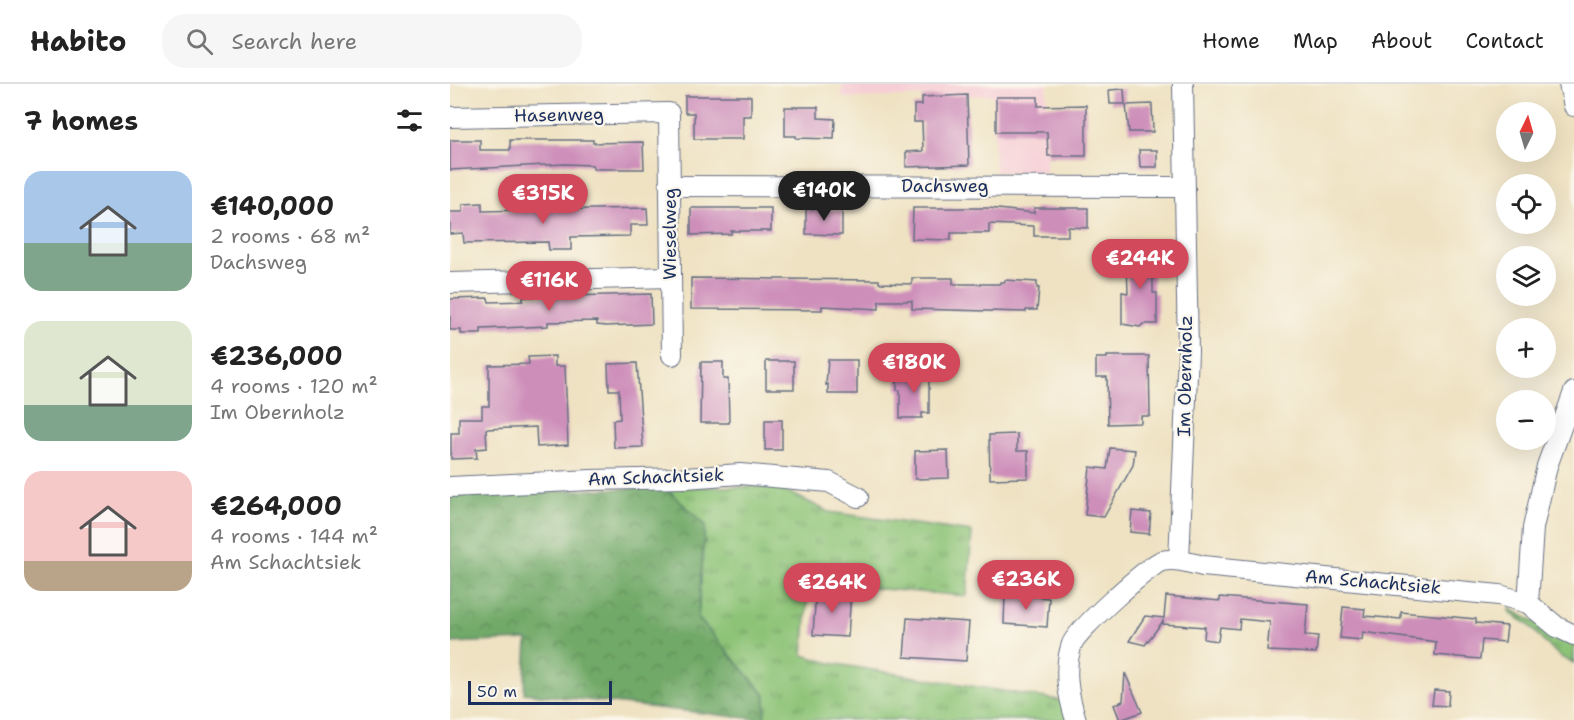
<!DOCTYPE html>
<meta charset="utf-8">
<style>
:root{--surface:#fff;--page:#f6f6f6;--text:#222;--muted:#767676;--line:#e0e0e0;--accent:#d1495b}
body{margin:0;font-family:"Shantell Sans",sans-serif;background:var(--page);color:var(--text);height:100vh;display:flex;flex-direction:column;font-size:22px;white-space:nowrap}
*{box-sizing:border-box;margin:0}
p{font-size:20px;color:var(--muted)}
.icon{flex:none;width:33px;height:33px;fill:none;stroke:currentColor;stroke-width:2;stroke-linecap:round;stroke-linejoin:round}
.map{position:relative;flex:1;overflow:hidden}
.sheet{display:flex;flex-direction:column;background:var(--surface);width:450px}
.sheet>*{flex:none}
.needle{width:39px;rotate:5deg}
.tools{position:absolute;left:1046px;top:18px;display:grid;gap:12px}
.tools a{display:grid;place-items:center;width:60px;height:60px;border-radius:50%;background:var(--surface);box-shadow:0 6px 24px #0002;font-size:30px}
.scale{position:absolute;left:18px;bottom:15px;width:144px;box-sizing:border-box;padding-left:6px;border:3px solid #1b2f5e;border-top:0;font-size:16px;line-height:21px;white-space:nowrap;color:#1b2f5e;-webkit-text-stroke:4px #fbf7ec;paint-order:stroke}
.price{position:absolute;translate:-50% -51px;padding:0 14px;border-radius:21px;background:var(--accent);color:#fff;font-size:20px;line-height:39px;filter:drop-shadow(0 2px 3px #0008)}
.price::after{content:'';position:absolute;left:50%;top:36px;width:18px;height:14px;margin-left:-9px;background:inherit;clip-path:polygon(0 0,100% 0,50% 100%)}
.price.on{background:#222;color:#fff}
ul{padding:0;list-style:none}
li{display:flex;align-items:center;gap:18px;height:150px;padding:0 24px}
li span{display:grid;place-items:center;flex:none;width:168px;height:120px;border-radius:18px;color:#555}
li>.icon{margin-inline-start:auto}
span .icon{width:72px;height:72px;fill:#fffc;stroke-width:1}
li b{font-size:26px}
h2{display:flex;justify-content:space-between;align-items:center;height:72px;padding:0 24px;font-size:26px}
header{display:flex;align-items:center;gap:36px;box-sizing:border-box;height:84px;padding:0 30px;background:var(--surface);border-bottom:2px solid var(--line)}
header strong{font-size:28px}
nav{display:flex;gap:33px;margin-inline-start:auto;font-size:21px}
.search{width:420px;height:54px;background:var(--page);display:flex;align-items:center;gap:15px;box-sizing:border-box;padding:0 21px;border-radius:24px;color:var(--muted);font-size:22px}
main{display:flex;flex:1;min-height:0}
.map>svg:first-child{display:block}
.built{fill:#f6cfd6}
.grass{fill:url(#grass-tufts);stroke:#54796a;stroke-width:1.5}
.forest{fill:url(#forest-crowns);stroke:#466c62;stroke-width:1.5}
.building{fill:#cd8eba}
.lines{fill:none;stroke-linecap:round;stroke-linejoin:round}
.minor-casing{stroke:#656e81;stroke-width:22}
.minor{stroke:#fff;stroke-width:20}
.labels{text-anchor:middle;stroke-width:4.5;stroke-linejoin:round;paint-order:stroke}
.street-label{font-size:18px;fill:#1b2f5e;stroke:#fbf7ec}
</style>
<header>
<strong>Habito</strong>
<div class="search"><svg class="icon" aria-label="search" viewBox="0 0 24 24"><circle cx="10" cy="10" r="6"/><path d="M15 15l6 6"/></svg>Search here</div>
<nav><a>Home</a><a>Map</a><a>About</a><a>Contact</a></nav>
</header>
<main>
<section class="sheet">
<h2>7 homes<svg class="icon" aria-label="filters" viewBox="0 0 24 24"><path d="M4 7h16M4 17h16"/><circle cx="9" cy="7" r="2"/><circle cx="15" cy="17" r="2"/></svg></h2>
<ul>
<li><span style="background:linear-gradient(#a9c7e8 60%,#7fa58c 0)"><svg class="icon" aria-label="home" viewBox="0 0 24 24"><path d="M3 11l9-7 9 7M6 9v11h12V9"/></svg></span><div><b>€140,000</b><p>2 rooms · 68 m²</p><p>Dachsweg</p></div></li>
<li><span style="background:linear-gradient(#dfe7d0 70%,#7fa58c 0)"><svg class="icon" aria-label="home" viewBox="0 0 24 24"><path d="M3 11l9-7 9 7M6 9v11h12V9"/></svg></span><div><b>€236,000</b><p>4 rooms · 120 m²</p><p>Im Obernholz</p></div></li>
<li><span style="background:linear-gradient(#f6c9c9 75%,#b9a48a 0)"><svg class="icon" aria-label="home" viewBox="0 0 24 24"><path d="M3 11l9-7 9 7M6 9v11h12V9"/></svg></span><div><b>€264,000</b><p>4 rooms · 144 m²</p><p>Am Schachtsiek</p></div></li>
</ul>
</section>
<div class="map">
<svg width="1124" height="636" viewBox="0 0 1124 636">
<defs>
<pattern id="grass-tufts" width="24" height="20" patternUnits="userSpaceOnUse" patternTransform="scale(1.5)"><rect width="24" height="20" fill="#8cc376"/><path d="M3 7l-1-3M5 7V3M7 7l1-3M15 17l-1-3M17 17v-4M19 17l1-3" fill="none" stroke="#729f64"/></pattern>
<pattern id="forest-crowns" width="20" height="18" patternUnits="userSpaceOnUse" patternTransform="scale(1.5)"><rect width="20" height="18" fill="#71a967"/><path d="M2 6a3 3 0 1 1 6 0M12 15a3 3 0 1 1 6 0" fill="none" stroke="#5c8a58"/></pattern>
</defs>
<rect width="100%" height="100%" fill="#fbf7ec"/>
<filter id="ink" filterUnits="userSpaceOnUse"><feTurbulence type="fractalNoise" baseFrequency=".0167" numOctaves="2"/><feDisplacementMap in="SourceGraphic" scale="12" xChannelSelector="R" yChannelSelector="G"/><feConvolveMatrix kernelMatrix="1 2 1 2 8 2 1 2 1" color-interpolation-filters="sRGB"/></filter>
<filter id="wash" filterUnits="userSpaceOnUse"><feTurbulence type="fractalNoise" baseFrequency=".008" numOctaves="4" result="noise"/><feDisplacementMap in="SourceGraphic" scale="24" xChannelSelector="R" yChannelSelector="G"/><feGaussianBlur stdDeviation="1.35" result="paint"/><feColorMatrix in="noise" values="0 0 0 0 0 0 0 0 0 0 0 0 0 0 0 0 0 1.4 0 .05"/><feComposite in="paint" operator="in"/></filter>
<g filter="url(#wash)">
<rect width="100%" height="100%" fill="#efe2c2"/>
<path class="built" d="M392 0H597L596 89 545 88 543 11 392 14Z"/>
<g class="grass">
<path d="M215 403H328L379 428 522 448 517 512 359 499 353 571 380 579 614 617 619 636H314L316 612 248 534 255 441Z"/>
<path d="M1060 525 1124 559V579L1111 573 1093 557 1078 540 1060 529Z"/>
</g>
<path class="forest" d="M215 403 255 441 248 534 316 612 314 636 74 609 77 556 0 559V411Z"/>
<g id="blocks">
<g class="building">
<path d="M674 5 675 20H660L659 6Z"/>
<path d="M517 11 519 81 456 83V68L473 67 472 38H464V21H472V13Z"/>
<path d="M235 12H301V32H293V55H244V29H235Z"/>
<path d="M546 13H588V22L636 21V72H598L597 48H546Z"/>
<path d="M702 20 703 48H679L676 21Z"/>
<path d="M335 23H368V34L385 35 384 55 346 54V52H335Z"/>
<path d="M0 56H30V66H60V56H143V59L193 58 194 85H143V81L115 80 0 86Z"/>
<path d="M689 66H707V83H690Z"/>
<path d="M32 119V127L197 124 198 141H180V152L121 153V166H99L98 158 14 159 13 149 0 150V128H13V120Z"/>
<path d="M241 124H321V147H281V150L241 151Z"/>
<path d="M463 124H539L584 129V124H638V144L618 143V152H584V142L539 140V149H501V156L462 155Z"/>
<path d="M356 125 392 126V151L356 150Z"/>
<path d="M702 166 703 179 707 183 703 188V209H707V240H693L690 243 672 240V208L678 209 677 182 674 179 677 175V167Z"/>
<path d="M241 194 429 196V199L462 200V194H503V200H550V198H555V196L587 198V204H589L587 226H576V228L462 225V217H429V225L372 222V226L241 225Z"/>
<path d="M201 210 202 240 156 242 147 241V237L98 238V242L31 245V250H11V246H0V215L38 214 39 218 73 217V213Z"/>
<path d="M105 272V282H115L118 361 87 363 86 343 36 345 37 364 26 365 27 374 1 375V349H9V334H32V322H39V281L79 280 78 273Z"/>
<path d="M657 272H699L700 332H691V339L658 340 657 293H646V274H657Z"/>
<path d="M378 276H407V310H378V300L376 301Z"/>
<rect x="316" y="277" width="28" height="28"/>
<path d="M251 278H273V295H278L279 339H250Z"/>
<path d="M187 279 193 363 164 364 163 336 170 335 169 306H159L158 280Z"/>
<path d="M447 288H479V329H472V334H450V306H447Z"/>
<rect x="315" y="336" width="17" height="30"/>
<path d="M567 350V367H578V394L540 395 539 351Z"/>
<path d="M660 364 685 366 683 381 654 433 635 431 640 383 657 385Z"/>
<path d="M498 366 499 394 465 395V367Z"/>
<path d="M682 427 701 429 699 450 680 448Z"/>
<path d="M366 506 401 508 398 553 363 551Z"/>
<path d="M555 511 599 514 597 543 554 540Z"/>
<path d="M716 512 770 517V513L858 520 855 551 868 552 866 569 817 567 820 538 790 535 789 545 770 543 768 557 754 555 755 543 713 540V537L695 561 679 557 695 532 714 534Z"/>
<path d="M893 523 915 525 914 532 951 535V528L1026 535V539L1057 542 1055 558 1032 556 1030 575 985 571 986 558 913 548 912 556 890 554Z"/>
<path d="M457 534 519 538 516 577 454 573Z"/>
<path d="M675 589 692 628 670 636 664 621 673 617Z"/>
<path d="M984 606 999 607 998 622 982 621Z"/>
</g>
</g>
</g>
<g filter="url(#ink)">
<use href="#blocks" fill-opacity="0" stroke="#656e81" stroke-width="1.5"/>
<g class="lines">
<g class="minor-casing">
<g id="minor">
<path d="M1119 0 1124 22"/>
<path d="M0 33 219 29 222 271"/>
<path d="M220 102 734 103"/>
<path d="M0 199 220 193"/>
<path d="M0 403 141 396 235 394 290 390 379 398 408 413"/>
<path d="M729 476 738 268 733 0"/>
<path d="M1078 519 1083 444 1097 382 1124 308"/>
<path d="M626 636C618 611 613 585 622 560 626 547 700 480 712 477 726 474 740 479 753 482L1049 511 1078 519 1107 543 1124 551"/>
</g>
</g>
<use href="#minor" class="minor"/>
</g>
</g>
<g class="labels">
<g class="street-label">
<text transform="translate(109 31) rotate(-1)" y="6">Hasenweg</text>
<text x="495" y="108">Dachsweg</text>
<text transform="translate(220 150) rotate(-90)" y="6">Wieselweg</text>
<text transform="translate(735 292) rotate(-89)" y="6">Im Obernholz</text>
<text transform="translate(206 393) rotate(-2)" y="6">Am Schachtsiek</text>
<text transform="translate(923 498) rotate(5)" y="6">Am Schachtsiek</text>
</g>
</g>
</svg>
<div class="tools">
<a><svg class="needle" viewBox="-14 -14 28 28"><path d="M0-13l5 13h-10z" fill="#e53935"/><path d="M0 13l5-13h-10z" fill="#767676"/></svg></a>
<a><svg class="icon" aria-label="locate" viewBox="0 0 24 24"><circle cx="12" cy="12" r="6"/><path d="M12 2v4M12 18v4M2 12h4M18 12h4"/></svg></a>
<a><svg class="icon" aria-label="layers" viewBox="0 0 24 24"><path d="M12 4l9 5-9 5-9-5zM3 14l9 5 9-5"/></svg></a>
<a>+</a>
<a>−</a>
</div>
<div class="scale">50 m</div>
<b class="price on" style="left:374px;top:138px">€140K</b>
<b class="price" style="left:93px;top:141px">€315K</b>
<b class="price" style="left:690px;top:206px">€244K</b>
<b class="price" style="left:99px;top:228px">€116K</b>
<b class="price" style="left:464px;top:310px">€180K</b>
<b class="price" style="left:576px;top:527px">€236K</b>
<b class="price" style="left:382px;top:530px">€264K</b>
</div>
</main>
